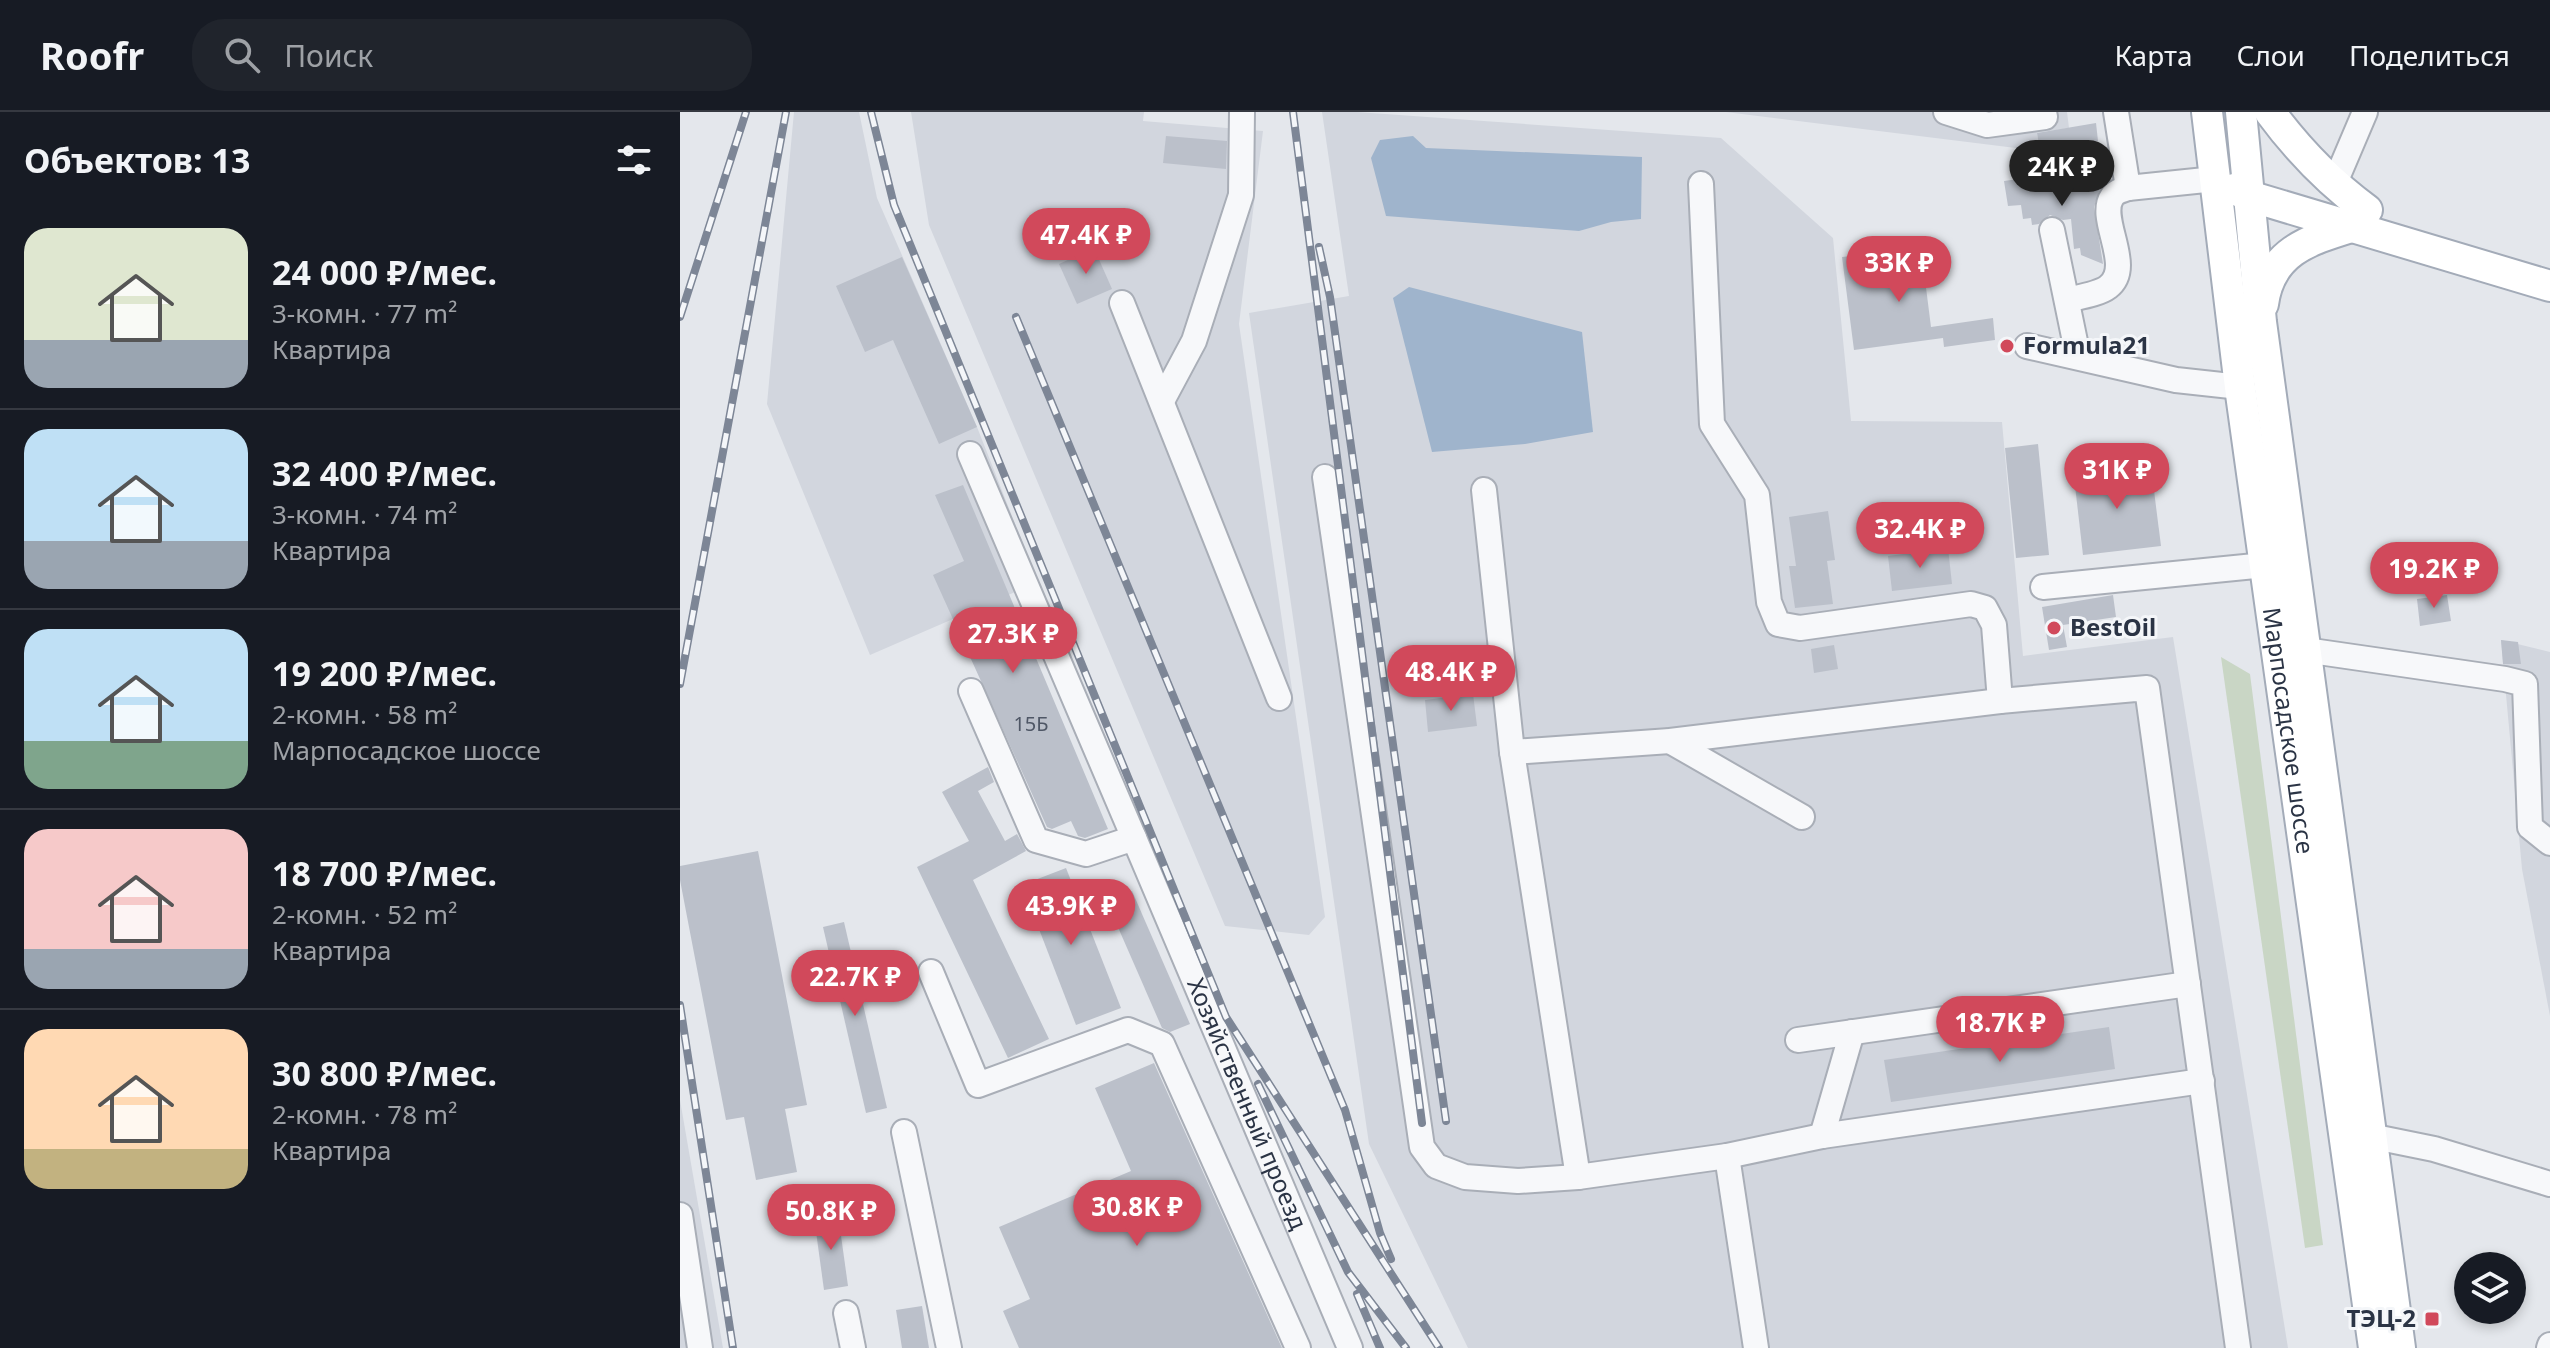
<!DOCTYPE html>
<html lang="ru">
<meta charset="utf-8">
<style>
:root{--surface:#171b24;--page:#20242c;--text:#f1f3f6;--muted:#9ea1a6;--line:#363941;--accent:#d1495b}
body{margin:0;font-family:"Noto Sans",sans-serif;background:var(--page);color:var(--text);height:100vh;display:flex;flex-direction:column;font-size:30px;white-space:nowrap}
*{box-sizing:border-box;margin:0}
p{font-size:26px;color:var(--muted)}
.icon{flex:none;width:44px;height:44px;fill:none;stroke:currentColor;stroke-width:2;stroke-linecap:round;stroke-linejoin:round}
.map{position:relative;flex:1;overflow:hidden}
.panel{display:flex;flex-direction:column;background:var(--surface);width:680px}
.panel>*{flex:none}
.buttons{position:absolute;left:1774px;top:1140px;display:grid;gap:16px}
.buttons a{display:grid;place-items:center;width:72px;height:72px;border-radius:50%;background:var(--surface);box-shadow:0 4px 12px #0003;font-size:40px}
.price{position:absolute;translate:-50% -68px;padding:0 18px;border-radius:28px;background:var(--accent);color:#fff;font-size:26px;line-height:52px;filter:drop-shadow(0 2px 4px #0008)}
.price::after{content:'';position:absolute;left:50%;top:48px;width:24px;height:18px;margin-left:-12px;background:inherit;clip-path:polygon(0 0,100% 0,50% 100%)}
.price.on{background:#222;color:#fff}
ul{padding:0;list-style:none}
li{display:flex;align-items:center;gap:24px;height:200px;padding:0 24px}
li+li{border-top:2px solid var(--line)}
li span{display:grid;place-items:center;flex:none;width:224px;height:160px;border-radius:24px;color:#555}
li>.icon{margin-inline-start:auto}
span .icon{width:96px;height:96px;fill:#fffc;stroke-width:1}
li b{font-size:34px}
h2{display:flex;justify-content:space-between;align-items:center;height:96px;padding:0 24px;font-size:34px}
header{display:flex;align-items:center;gap:48px;box-sizing:border-box;height:112px;padding:0 40px;background:var(--surface);border-bottom:2px solid var(--line)}
header strong{font-size:38px}
nav{display:flex;gap:44px;margin-inline-start:auto;font-size:28px}
.search{width:560px;height:72px;background:var(--page);display:flex;align-items:center;gap:20px;box-sizing:border-box;padding:0 28px;border-radius:32px;color:var(--muted);font-size:30px}
main{display:flex;flex:1;min-height:0}
.map>svg:first-child{display:block}
.built{fill:#d2d6de}
.green{fill:#c9d6c5}
.water{fill:#9fb4cc}
.building{fill:#bbc0ca}
.lines{fill:none;stroke-linecap:round;stroke-linejoin:round}
.minor-casing{stroke:#a9aeb7;stroke-width:28}
.major-casing{stroke:#a3abb8;stroke-width:34}
.minor{stroke:#f7f8fa;stroke-width:24}
.major{stroke:#fff;stroke-width:30}
.rail-casing{stroke:#7d8696;stroke-width:8}
.rail{stroke:#f4f6f9;stroke-width:5;stroke-dasharray:15;stroke-linecap:butt}
.poi-dot{fill:#d1495b;stroke:#f4f6f9;stroke-width:3}
.labels{text-anchor:middle;stroke-width:6;stroke-linejoin:round;paint-order:stroke}
.number-label{font-size:20px;fill:#4f5766}
.poi-label{font-size:24px;font-weight:bold;fill:#2b3445;stroke:#f4f6f9;text-anchor:start}
.street-label{font-size:24px;fill:#2b3445;stroke:#f4f6f9}
</style>
<header>
<strong>Roofr</strong>
<div class="search"><svg class="icon" aria-label="search" viewBox="0 0 24 24"><circle cx="10" cy="10" r="6"/><path d="M15 15l6 6"/></svg>Поиск</div>
<nav><a>Карта</a><a>Слои</a><a>Поделиться</a></nav>
</header>
<main>
<section class="panel">
<h2>Объектов: 13<svg class="icon" aria-label="filters" viewBox="0 0 24 24"><path d="M4 7h16M4 17h16"/><circle cx="9" cy="7" r="2"/><circle cx="15" cy="17" r="2"/></svg></h2>
<ul>
<li><span style="background:linear-gradient(#dfe7d0 70%,#9aa5b1 0)"><svg class="icon" aria-label="home" viewBox="0 0 24 24"><path d="M3 11l9-7 9 7M6 9v11h12V9"/></svg></span><div><b>24 000 ₽/мес.</b><p>3-комн. · 77 m²</p><p>Квартира</p></div></li>
<li><span style="background:linear-gradient(#bfe0f5 70%,#9aa5b1 0)"><svg class="icon" aria-label="home" viewBox="0 0 24 24"><path d="M3 11l9-7 9 7M6 9v11h12V9"/></svg></span><div><b>32 400 ₽/мес.</b><p>3-комн. · 74 m²</p><p>Квартира</p></div></li>
<li><span style="background:linear-gradient(#bfe0f5 70%,#7fa58c 0)"><svg class="icon" aria-label="home" viewBox="0 0 24 24"><path d="M3 11l9-7 9 7M6 9v11h12V9"/></svg></span><div><b>19 200 ₽/мес.</b><p>2-комн. · 58 m²</p><p>Марпосадское шоссе</p></div></li>
<li><span style="background:linear-gradient(#f6c9c9 75%,#9aa5b1 0)"><svg class="icon" aria-label="home" viewBox="0 0 24 24"><path d="M3 11l9-7 9 7M6 9v11h12V9"/></svg></span><div><b>18 700 ₽/мес.</b><p>2-комн. · 52 m²</p><p>Квартира</p></div></li>
<li><span style="background:linear-gradient(#ffd9b3 75%,#c2b280 0)"><svg class="icon" aria-label="home" viewBox="0 0 24 24"><path d="M3 11l9-7 9 7M6 9v11h12V9"/></svg></span><div><b>30 800 ₽/мес.</b><p>2-комн. · 78 m²</p><p>Квартира</p></div></li>
</ul>
</section>
<div class="map">
<svg width="1870" height="1236" viewBox="0 0 1870 1236">
<rect width="100%" height="100%" fill="#e4e7ec"/>
<g class="built">
<path d="M114 0H179L197 86 297 315 358 470 190 543 87 292Z"/>
<path d="M231 0H464L463 9 583 19 559 212 645 805 629 823 545 814 249 113Z"/>
<path d="M642 0H677L1041 26 1153 126 1171 309 1322 310 1343 544 1493 525 1608 1236H788L689 1032 569 201 669 184Z"/>
<path d="M1046 0H1387L1389 16 1357 21 1360 39Z"/>
<path d="M1821 528 1870 540V904L1842 757Z"/>
<path d="M0 988 43 1236H0Z"/>
</g>
<path class="green" d="M1541 545 1570 562 1643 1133 1625 1136Z"/>
<g class="water">
<path d="M733 24 746 36 962 45 961 107 931 110 899 119 706 104 691 46 700 28Z"/>
<path d="M729 175 902 220 913 320 845 332 752 340 713 186Z"/>
</g>
<g class="building">
<path d="M1416 11 1418 29 1360 39 1357 21Z"/>
<path d="M486 24 547 29 546 57 483 51Z"/>
<path d="M1346 66 1347 73 1386 68 1422 70 1414 95 1423 152 1401 143 1400 136 1394 137 1391 107 1383 108 1370 103 1359 112 1352 113 1351 106 1343 107 1341 93 1328 94 1324 69Z"/>
<path d="M414 136 432 177 397 192 379 152Z"/>
<path d="M1241 136 1251 215 1313 206 1315 228 1264 235 1263 226 1174 238 1162 145Z"/>
<path d="M222 145 297 315 259 332 213 228 185 240 156 174Z"/>
<path d="M1358 332 1369 443 1336 446 1325 336Z"/>
<path d="M1471 355 1481 434 1403 443 1394 365Z"/>
<path d="M283 373 428 717 405 726 398 724 391 709 372 717 367 715 253 463 284 449 255 383Z"/>
<path d="M1148 399 1155 448 1147 449 1153 492 1115 496 1109 454H1116L1109 405Z"/>
<path d="M1268 436 1272 472 1212 479 1208 444Z"/>
<path d="M1433 483 1436 505 1383 513 1387 535 1369 538 1362 495Z"/>
<path d="M1767 483 1771 509 1740 514 1737 487Z"/>
<path d="M1821 528 1838 530 1841 552H1823Z"/>
<path d="M1154 533 1158 557 1134 561 1131 537Z"/>
<path d="M793 582 797 614 748 620 745 588Z"/>
<path d="M308 655 314 670 298 679 325 729 337 722 346 739 293 768 369 927 328 946 237 755 289 729 262 680Z"/>
<path d="M78 739 127 993 105 997 117 1060 76 1068 64 1005 46 1008 0 768V754Z"/>
<path d="M386 756 441 896 396 913 342 773Z"/>
<path d="M452 779 510 912 490 920 482 916 427 790Z"/>
<path d="M164 810 207 996 186 1001 143 815Z"/>
<path d="M1429 915 1435 957 1211 990 1204 948Z"/>
<path d="M474 951 602 1236H339L323 1199 350 1187 319 1115 451 1059 415 976Z"/>
<path d="M158 1102 168 1174 144 1178 134 1105Z"/>
<path d="M242 1194 249 1236H222L216 1198Z"/>
</g>
<g class="lines">
<g class="minor-casing">
<g id="minor">
<path d="M1266 0 1307 13 1365 5 1364 0"/>
<path d="M1436 0 1448 76 1535 67"/>
<path d="M1021 72 1032 312 1077 383 1089 490 1098 512 1120 516 1291 492 1305 496 1314 513 1320 589"/>
<path d="M1654 73 1685 0"/>
<path d="M1372 118 1398 244"/>
<path d="M1387 188C1399 185 1419 182 1428 175 1455 155 1417 107 1432 85 1435 80 1442 78 1448 76"/>
<path d="M442 191 599 586"/>
<path d="M1347 234 1496 268 1560 275"/>
<path d="M483 287 514 229 561 83 562 0"/>
<path d="M290 342 454 726"/>
<path d="M645 365 742 1035 756 1054 785 1065 838 1069 898 1065 1047 1044 1142 1024 1522 969"/>
<path d="M804 378 832 640 898 1065"/>
<path d="M1363 475 1585 453"/>
<path d="M1625 538 1825 567 1845 572 1850 715 1870 731"/>
<path id="s1" d="M291 579 356 728 406 742 454 726 670 1236"/>
<path d="M990 629 1122 705"/>
<path d="M832 640 990 629 1320 589 1467 576 1558 1236"/>
<path d="M251 860 298 973 448 918 482 932 618 1236"/>
<path d="M1118 928 1508 872"/>
<path d="M224 1020 269 1236"/>
<path d="M1142 1024 1172 920"/>
<path d="M1690 1024 1754 1037 1870 1072"/>
<path d="M1047 1044 1076 1236"/>
<path d="M0 1103 20 1236"/>
<path d="M166 1201 173 1236"/>
<path d="M1869 1236 1870 1233"/>
</g>
</g>
<g class="major-casing">
<g id="major">
<path id="s2" d="M1527 0 1560 275 1694 1236"/>
<path d="M1561 0 1581 210 1720 1236"/>
<path d="M1590 0C1618 38 1649 70 1687 98"/>
<path d="M1554 77 1569 84 1870 174"/>
<path d="M1583 192C1590 139 1629 128 1674 114"/>
</g>
</g>
<use href="#minor" class="minor"/>
<use href="#major" class="major"/>
<g class="rail-casing">
<g id="rail">
<path d="M191 0 214 93 546 905 759 1236"/>
<path d="M613 0 742 1011"/>
<path d="M639 135 650 185 766 1009"/>
<path d="M0 205 66 0"/>
<path d="M336 205 665 998 700 1121 711 1147"/>
<path d="M0 572 106 0"/>
<path d="M0 893 53 1236"/>
<path d="M578 972 668 1160 726 1236"/>
<path d="M677 1182 700 1236"/>
</g>
</g>
<use href="#rail" class="rail"/>
</g>
<g class="poi-dot">
<circle cx="1327" cy="234" r="8"/>
<circle cx="1374" cy="516" r="8"/>
<rect x="1744" y="1199" width="16" height="16" rx="4"/>
</g>
<g class="labels">
<g class="number-label">
<text x="351" y="619">15Б</text>
</g>
<g class="poi-label">
<text x="1343" y="242">Formula21</text>
<text x="1390" y="524">BestOil</text>
<text x="1736" y="1215" text-anchor="end">ТЭЦ-2</text>
</g>
<g class="street-label">
<text dy="8" stroke="none"><textPath href="#s2" startOffset="624">Марпосадское шоссе</textPath></text>
<text dy="8" stroke="none"><textPath href="#s1" startOffset="554">Хозяйственный проезд</textPath></text>
</g>
</g>
</svg>
<div class="buttons">
<a><svg class="icon" aria-label="layers" viewBox="0 0 24 24"><path d="M12 4l9 5-9 5-9-5zM3 14l9 5 9-5"/></svg></a>
</div>
<b class="price on" style="left:1382px;top:96px">24K ₽</b>
<b class="price" style="left:406px;top:164px">47.4K ₽</b>
<b class="price" style="left:1219px;top:192px">33K ₽</b>
<b class="price" style="left:1437px;top:399px">31K ₽</b>
<b class="price" style="left:1240px;top:458px">32.4K ₽</b>
<b class="price" style="left:1754px;top:498px">19.2K ₽</b>
<b class="price" style="left:333px;top:563px">27.3K ₽</b>
<b class="price" style="left:771px;top:601px">48.4K ₽</b>
<b class="price" style="left:391px;top:835px">43.9K ₽</b>
<b class="price" style="left:175px;top:906px">22.7K ₽</b>
<b class="price" style="left:1320px;top:952px">18.7K ₽</b>
<b class="price" style="left:457px;top:1136px">30.8K ₽</b>
<b class="price" style="left:151px;top:1140px">50.8K ₽</b>
</div>
</main>
